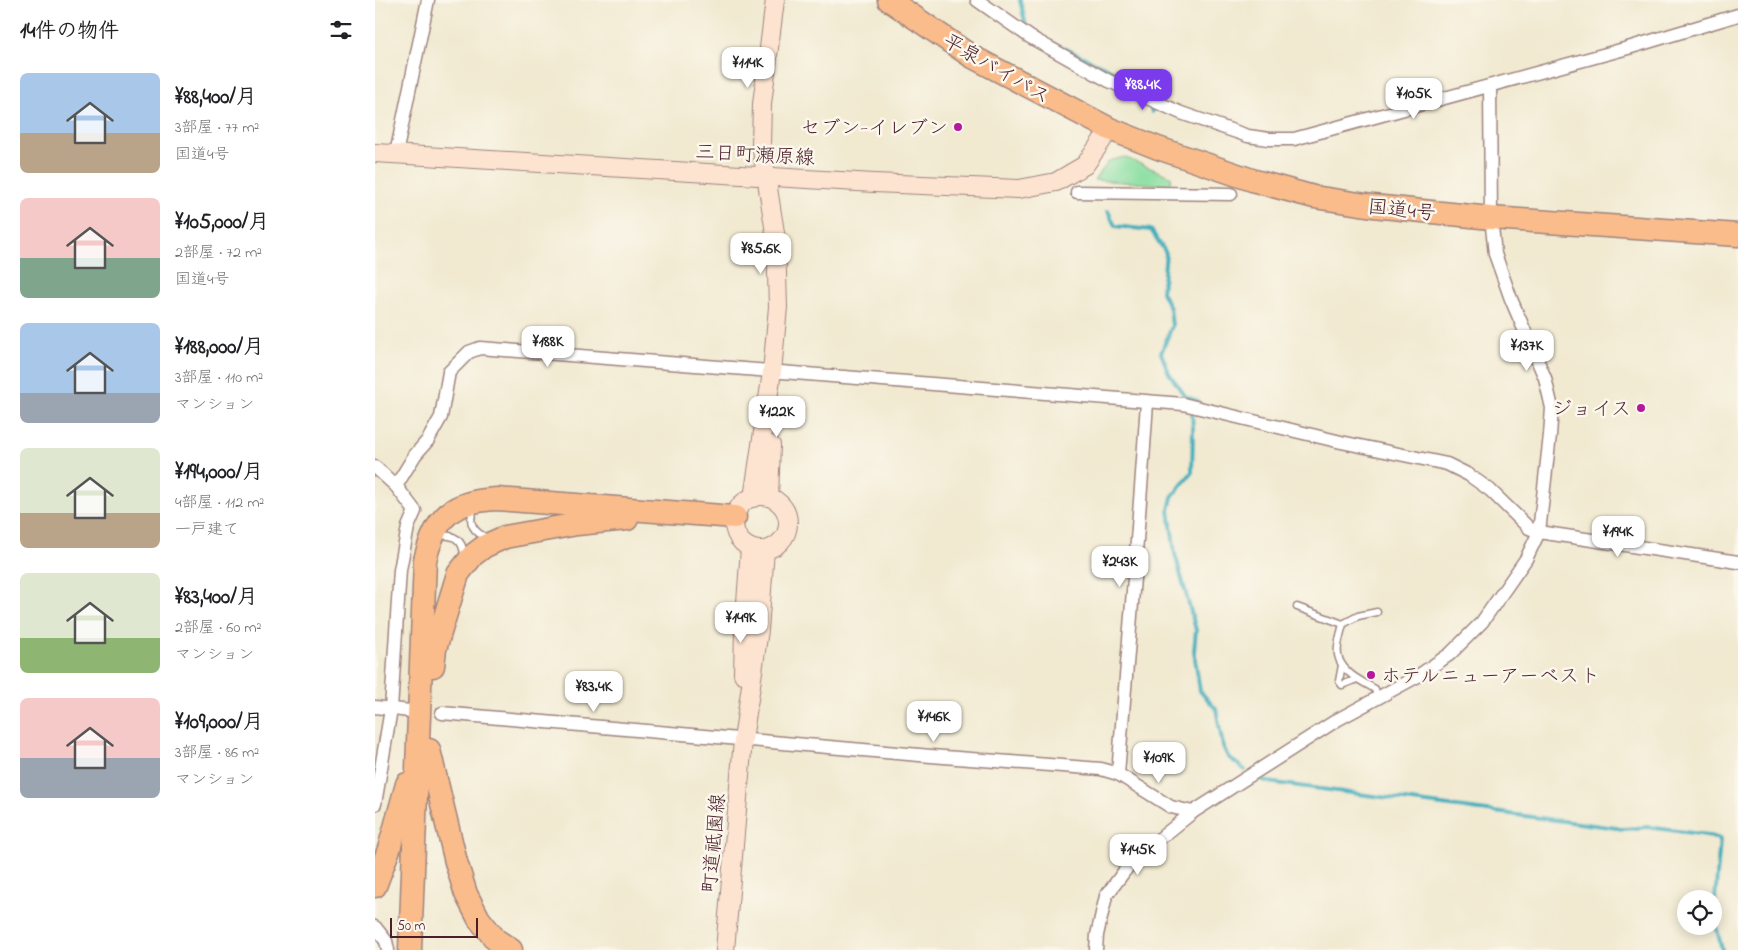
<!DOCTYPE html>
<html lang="ja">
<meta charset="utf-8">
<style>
:root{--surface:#fff;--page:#f6f6f6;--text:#202124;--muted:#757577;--accent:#7c3aed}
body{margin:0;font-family:"Indie Flower","Klee One",sans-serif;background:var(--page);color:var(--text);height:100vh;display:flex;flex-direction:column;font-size:19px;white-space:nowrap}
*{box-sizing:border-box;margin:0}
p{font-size:16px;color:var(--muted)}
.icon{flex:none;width:28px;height:28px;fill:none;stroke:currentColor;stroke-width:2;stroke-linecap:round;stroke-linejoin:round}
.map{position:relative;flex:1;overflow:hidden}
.details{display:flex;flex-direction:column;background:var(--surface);width:375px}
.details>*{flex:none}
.buttons{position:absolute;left:1302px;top:890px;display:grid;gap:10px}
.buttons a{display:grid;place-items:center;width:45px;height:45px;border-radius:50%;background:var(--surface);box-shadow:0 2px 12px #0003;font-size:25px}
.scale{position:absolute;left:15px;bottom:12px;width:88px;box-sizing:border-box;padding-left:5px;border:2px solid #4a1f2b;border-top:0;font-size:14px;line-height:18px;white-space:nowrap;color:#4a1f2b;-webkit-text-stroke:4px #fbf7ec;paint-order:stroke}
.price{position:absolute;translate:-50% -42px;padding:0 11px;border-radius:10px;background:#fff;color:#222;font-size:16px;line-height:32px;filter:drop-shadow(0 1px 2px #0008)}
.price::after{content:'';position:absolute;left:50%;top:30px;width:15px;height:11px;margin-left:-8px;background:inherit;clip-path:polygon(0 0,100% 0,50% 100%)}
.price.current{background:var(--accent);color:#fff}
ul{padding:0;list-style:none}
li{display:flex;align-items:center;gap:15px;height:125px;padding:0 20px}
li span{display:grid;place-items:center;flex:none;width:140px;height:100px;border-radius:8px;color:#555}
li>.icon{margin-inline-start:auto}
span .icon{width:60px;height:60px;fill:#fffc;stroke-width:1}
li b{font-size:21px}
h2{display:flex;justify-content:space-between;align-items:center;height:60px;padding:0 20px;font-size:21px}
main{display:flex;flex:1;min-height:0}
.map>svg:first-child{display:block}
.green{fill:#89dea1;stroke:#6a7e66}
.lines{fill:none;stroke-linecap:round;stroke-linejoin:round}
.stream{stroke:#40aebd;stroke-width:4}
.lane-casing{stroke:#9e847e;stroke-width:9}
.street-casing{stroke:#9e847e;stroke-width:15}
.secondary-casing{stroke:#9e847e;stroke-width:20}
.highway-casing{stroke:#9e847e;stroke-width:25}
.lane{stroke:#fff;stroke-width:6}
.street{stroke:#fff;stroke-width:12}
.secondary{stroke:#fde4d1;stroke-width:18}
.highway{stroke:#fabc8b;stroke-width:22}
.poi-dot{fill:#b5179e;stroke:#fbf7ec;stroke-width:2}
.labels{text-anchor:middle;stroke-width:5;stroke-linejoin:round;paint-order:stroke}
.street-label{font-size:20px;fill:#4a1f2b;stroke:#fbf7ec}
.poi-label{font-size:20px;fill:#4a1f2b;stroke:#fbf7ec;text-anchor:end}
</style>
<main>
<section class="details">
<h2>14件の物件<svg class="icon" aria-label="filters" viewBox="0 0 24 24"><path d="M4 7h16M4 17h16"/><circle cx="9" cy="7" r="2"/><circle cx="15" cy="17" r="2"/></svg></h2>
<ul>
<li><span style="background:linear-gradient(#a9c7e8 60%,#b9a48a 0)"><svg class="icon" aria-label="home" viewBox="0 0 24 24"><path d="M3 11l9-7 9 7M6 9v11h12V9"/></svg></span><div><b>¥88,400/月</b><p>3部屋 · 77 m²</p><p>国道4号</p></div></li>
<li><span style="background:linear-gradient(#f6c9c9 60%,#7fa58c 0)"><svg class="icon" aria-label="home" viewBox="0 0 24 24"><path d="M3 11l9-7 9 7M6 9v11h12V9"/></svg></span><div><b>¥105,000/月</b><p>2部屋 · 72 m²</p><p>国道4号</p></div></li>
<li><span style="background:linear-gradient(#a9c7e8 70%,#9aa5b1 0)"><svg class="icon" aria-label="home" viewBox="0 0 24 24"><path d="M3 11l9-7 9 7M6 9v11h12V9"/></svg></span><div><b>¥188,000/月</b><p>3部屋 · 110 m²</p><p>マンション</p></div></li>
<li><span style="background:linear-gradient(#dfe7d0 65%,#b9a48a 0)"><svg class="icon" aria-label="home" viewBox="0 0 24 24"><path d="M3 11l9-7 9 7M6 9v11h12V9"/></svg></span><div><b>¥194,000/月</b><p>4部屋 · 112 m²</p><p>一戸建て</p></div></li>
<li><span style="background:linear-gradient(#dfe7d0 65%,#8fb573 0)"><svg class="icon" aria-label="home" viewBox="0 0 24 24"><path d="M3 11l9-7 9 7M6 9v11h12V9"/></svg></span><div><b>¥83,400/月</b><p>2部屋 · 60 m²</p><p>マンション</p></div></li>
<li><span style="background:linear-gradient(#f6c9c9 60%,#9aa5b1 0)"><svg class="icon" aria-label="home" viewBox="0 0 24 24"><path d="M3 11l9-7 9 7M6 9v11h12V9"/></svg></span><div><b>¥109,000/月</b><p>3部屋 · 86 m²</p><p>マンション</p></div></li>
</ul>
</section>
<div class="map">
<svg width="1363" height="950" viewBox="0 0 1363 950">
<rect width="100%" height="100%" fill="#fbf7ec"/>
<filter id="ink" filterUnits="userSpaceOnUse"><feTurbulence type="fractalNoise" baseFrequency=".02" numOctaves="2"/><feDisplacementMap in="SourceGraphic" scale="10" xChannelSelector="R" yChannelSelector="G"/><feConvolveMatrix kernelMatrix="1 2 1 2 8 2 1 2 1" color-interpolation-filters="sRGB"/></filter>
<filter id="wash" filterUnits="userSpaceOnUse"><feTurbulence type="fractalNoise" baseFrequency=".0096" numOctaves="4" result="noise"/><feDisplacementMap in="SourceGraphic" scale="20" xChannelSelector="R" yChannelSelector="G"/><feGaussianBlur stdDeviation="1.12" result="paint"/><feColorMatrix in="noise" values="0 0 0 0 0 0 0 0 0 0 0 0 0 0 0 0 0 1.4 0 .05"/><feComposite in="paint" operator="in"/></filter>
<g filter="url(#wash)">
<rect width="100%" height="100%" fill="#f1e9d0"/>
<path class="green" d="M749 157 797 177 794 185 719 180 734 161Z"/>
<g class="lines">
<g class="stream">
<path d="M645 0 652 30"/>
<path d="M678 43 770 86 772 95"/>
<path d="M774 102 777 112"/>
<path d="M733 211 740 226 776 230 791 253 787 292 795 308 797 326 786 353 794 373 810 396 823 401 822 404"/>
<path d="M819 410 817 414 818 429 817 472 797 497 794 510 800 554 821 630 819 651 825 691 841 709 848 746 853 757 870 770"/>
<path d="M880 777 893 782 1249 829 1273 827 1332 835 1345 839 1340 900 1341 925 1347 950"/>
</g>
</g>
</g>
<g filter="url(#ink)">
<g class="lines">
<g class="lane-casing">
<g id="lane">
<path d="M100 508C91 522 99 533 113 538"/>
<path d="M64 536C79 534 88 540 89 555"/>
<path d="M922 607 968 624C966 633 961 646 963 655 966 672 986 681 1000 689L1002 698"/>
<path d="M968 624 983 616 1002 612"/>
<path d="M967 665 964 681 967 685 982 679"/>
</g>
</g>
<g class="street-casing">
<g id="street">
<path d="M602 0 655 37 734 81 806 113 873 136 894 139H919L1253 48 1363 15"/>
<path d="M21 154 53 0"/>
<path d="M702 192 856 194"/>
<path d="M0 467 21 486 40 511 33 527 25 570 16 709 0 804"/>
<path d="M21 486 40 455 53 440 66 417 74 372 94 352 105 348 808 404 966 442 1072 464 1094 475 1115 490 1154 528 1164 532 1363 562"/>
<path d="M0 707 35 711"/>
<path d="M67 713 556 756 726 769 743 774 796 807 818 812"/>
<path d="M743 774C753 650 764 527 772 402"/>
<path d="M0 927 11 941 13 950"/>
<path d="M721 950 722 935 731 896 757 861 818 812 962 720 1043 676 1075 654 1107 622 1151 559 1164 532 1175 435 1177 408 1170 378 1136 299 1120 254 1116 218 1115 86"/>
</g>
</g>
<g class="secondary-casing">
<g id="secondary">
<path d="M0 153 499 183 644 189 681 182 710 165 735 129"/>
<circle cx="386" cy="523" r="27"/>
<path d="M394 497 396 445"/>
<path d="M378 498 397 372 403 307 401 239 386 144 387 104 400 0"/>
<path d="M368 674 369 630 375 548"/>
<path d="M350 950 368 740 384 630 390 550"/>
</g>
</g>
<g class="highway-casing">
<g id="highway">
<path d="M514 0 596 56 735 129 783 148 880 181 939 197 998 206 1116 218 1363 235"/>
<path d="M58 666 60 649 83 574 98 555 110 546 130 537 202 524 252 519"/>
<path d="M54 750 81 862 91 894 104 919 121 940 136 950"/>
<path d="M0 886 14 849 32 784"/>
<path d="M35 950 50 560C61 516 77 501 122 499L360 517"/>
</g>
</g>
<use href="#lane" class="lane"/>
<use href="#street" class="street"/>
<use href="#secondary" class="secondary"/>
<use href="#highway" class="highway"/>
</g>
</g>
<g class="poi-dot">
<circle cx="583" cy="127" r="5"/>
<circle cx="1266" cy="408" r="5"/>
<circle cx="996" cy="675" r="5"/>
</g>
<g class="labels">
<g class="street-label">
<text transform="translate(622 68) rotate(30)" y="7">平泉バイパス</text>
<text transform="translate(380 154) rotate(3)" y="7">三日町瀬原線</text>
<text transform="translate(1027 209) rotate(6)" y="7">国道4号</text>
<text transform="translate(338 843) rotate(-85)" y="7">町道祗園線</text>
</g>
<g class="poi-label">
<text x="573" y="134">セブン-イレブン</text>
<text x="1256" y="415">ジョイス</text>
<text x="1006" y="682" text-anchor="start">ホテルニューアーベスト</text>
</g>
</g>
</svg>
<div class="buttons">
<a><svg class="icon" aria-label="locate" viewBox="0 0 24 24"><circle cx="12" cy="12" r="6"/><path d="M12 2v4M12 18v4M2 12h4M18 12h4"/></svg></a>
</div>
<div class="scale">50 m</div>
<b class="price" style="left:373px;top:89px">¥114K</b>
<b class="price current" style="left:768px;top:111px">¥88.4K</b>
<b class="price" style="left:1039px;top:120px">¥105K</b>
<b class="price" style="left:386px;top:275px">¥85.6K</b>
<b class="price" style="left:173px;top:368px">¥188K</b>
<b class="price" style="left:1152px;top:372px">¥137K</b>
<b class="price" style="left:402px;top:438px">¥122K</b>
<b class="price" style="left:1243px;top:558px">¥194K</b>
<b class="price" style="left:745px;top:588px">¥243K</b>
<b class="price" style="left:366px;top:644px">¥149K</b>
<b class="price" style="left:219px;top:713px">¥83.4K</b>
<b class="price" style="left:559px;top:743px">¥146K</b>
<b class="price" style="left:784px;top:784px">¥109K</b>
<b class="price" style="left:763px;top:876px">¥145K</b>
</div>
</main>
